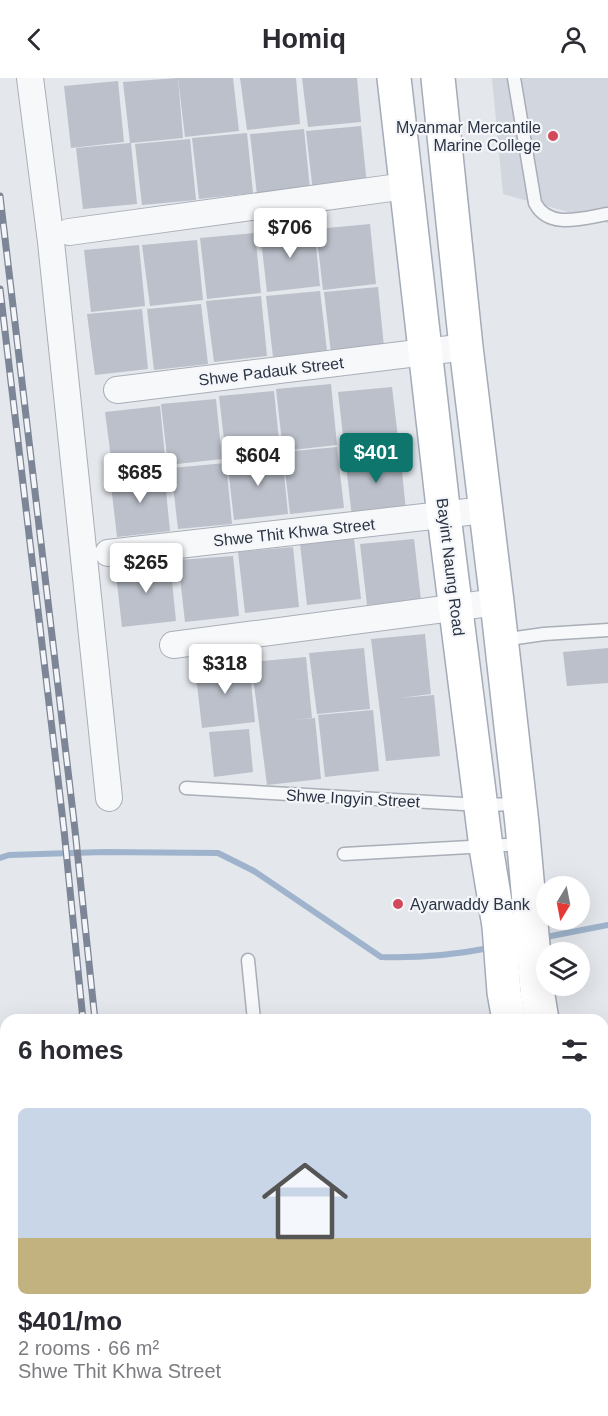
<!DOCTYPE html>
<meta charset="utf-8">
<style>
:root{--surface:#fff;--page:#f2f2f3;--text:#2b2b33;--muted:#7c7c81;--line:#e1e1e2;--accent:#0f766e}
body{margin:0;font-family:Arial,sans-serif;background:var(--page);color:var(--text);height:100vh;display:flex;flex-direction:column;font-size:22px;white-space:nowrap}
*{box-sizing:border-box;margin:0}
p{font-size:20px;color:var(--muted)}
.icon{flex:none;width:33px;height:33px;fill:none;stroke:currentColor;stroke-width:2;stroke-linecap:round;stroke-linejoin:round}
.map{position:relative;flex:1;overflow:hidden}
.sheet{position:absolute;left:0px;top:936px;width:609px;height:402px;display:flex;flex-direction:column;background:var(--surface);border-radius:18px 18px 0 0;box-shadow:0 6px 24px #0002}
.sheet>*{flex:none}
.needle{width:39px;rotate:190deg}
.tools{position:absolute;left:536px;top:798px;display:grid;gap:12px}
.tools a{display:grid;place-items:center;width:54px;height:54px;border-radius:50%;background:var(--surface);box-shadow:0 6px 24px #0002;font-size:30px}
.price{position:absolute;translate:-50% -51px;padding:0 14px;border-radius:6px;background:#fff;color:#222;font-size:20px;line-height:39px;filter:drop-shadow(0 2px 3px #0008)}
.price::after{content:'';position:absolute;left:50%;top:36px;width:18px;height:14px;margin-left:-9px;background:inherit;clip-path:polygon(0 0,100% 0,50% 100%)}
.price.selected{background:var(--accent);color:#fff}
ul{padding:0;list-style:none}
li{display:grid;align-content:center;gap:12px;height:318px;padding:0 18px}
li+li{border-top:2px solid var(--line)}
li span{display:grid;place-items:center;height:186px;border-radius:9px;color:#555}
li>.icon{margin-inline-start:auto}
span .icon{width:108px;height:108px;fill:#fffc;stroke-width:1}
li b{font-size:26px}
h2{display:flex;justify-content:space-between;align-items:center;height:72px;padding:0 18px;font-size:26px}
header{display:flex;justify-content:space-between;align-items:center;height:78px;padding:0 18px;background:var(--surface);font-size:27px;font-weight:600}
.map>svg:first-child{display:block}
.built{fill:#d2d6de}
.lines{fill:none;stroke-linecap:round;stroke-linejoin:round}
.stream{stroke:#9fb4cc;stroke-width:6}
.building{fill:#bbc0ca}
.lane-casing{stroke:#a9aeb7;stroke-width:15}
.street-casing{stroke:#a9aeb7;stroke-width:28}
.secondary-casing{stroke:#a9aeb7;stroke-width:36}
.primary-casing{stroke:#a3abb8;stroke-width:36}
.lane{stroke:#f7f8fa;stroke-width:12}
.street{stroke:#f7f8fa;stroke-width:26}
.secondary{stroke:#fff;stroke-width:33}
.primary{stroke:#fff;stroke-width:33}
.rail-casing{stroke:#7d8696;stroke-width:7}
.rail{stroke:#f4f6f9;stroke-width:4.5;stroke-dasharray:14;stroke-linecap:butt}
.poi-dot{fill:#d1495b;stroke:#f4f6f9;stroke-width:2}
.labels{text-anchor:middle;stroke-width:4.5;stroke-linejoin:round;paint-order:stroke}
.poi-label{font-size:16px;fill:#2b3445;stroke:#f4f6f9;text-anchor:end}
.street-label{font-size:16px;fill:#2b3445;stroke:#f4f6f9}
</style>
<header><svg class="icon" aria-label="back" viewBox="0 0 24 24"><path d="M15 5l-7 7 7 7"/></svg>Homiq<svg class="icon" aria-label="person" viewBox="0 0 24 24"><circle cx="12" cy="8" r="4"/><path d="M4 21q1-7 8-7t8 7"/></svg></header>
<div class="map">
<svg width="608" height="1338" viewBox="0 0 608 1338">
<rect width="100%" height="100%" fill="#e4e7ec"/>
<path class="built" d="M492 0H608V145L503 116Z"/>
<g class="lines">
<g class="stream">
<path d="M0 780 9 777 104 774 218 775 254 793 381 879C417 880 454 877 489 870"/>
<path d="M541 860 608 847"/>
</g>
</g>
<g class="building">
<path d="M178 0H233L239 53 185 59Z"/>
<path d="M178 0 183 60 131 65 137 126 83 131 76 70 130 65 123 4Z"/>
<path d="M240 0H296L300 46 247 52Z"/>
<path d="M302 0H357L361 44 308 49Z"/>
<path d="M118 3 124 64 71 70 64 8Z"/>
<path d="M361 48 367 108 313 114 306 53Z"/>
<path d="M304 51 310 111 257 117 250 56Z"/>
<path d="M247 55 253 115 199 121 192 60Z"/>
<path d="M190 61 196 122 142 127 135 66Z"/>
<path d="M370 146 376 206 323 212 316 151Z"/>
<path d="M314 148 320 208 267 214 260 153Z"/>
<path d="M255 155 261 215 207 221 200 160Z"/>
<path d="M197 162 203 222 150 228 142 167Z"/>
<path d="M139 167 145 228 91 234 84 172Z"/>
<path d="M378 209 384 269 331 275 324 214Z"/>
<path d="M320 213 327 273 273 279 266 218Z"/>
<path d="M261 218 267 278 214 284 206 223Z"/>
<path d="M201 226 208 286 154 292 147 231Z"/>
<path d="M142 231 148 291 95 297 87 236Z"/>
<path d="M331 306 337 367 283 373 276 311Z"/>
<path d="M392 309 399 369 345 375 338 314Z"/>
<path d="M274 313 280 373 226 379 219 318Z"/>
<path d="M216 321 222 381 168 387 161 326Z"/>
<path d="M160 328 166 389 113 395 105 334Z"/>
<path d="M337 369 344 430 290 436 283 374Z"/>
<path d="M400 373 406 433 352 439 345 378Z"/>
<path d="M282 376 288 436 234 442 227 381Z"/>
<path d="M226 385 232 446 178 451 171 390Z"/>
<path d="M164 393 170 453 117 459 110 398Z"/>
<path d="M354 461 361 521 307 527 300 466Z"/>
<path d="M414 461 421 522 367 527 360 466Z"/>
<path d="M293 469 299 529 245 535 238 474Z"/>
<path d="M233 478 239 538 185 544 178 482Z"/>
<path d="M170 483 176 543 122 549 115 488Z"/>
<path d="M425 556 431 616 400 620 434 617 440 678 386 683 371 561Z"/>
<path d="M364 570 370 631 317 636 309 575Z"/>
<path d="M608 570V605L567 608 563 574Z"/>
<path d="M306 579 312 640 295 642 315 640 321 701 267 707 251 584Z"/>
<path d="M249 584 255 644 202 650 195 589Z"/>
<path d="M373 632 379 693 325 699 318 637Z"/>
<path d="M249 651 253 694 214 699 209 654Z"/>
<path d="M608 959V999L603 1001V961Z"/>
<path d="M606 1290H608V1338H596L597 1332H603V1303Z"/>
</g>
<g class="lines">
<g class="lane-casing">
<g id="lane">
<path d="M514 0 535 125C549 152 583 140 608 136"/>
<path d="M502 562 544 556 608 552"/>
<path d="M186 710 481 727 518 726"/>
<path d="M344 776 522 766"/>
<path d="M248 882 254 942"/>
<path d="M603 1071 608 1069"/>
<path d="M0 1187 6 1190"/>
</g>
</g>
<g class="street-casing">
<g id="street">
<path d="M30 0 51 164 109 720"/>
<path d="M69 154 406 108"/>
<path d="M117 312 466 269"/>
<path d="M108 475 485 432"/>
<path d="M173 567 497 524"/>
<path d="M403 1332V1338"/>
<path d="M425 1332 452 1338"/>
</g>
</g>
<g class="secondary-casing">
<g id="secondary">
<path d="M603 1207 608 1203"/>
<path d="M0 1262 6 1261"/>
<path d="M67 1332 68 1338"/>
<path d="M100 1332 101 1338"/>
</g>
</g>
<g class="primary-casing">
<g id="primary">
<path d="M394 0 444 438 486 769 499 848 504 914 509 942"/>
<path d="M438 0 466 269 497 524 522 746 537 912 542 942"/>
<path d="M603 1110 608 1117"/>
<path d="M603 1169 608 1175"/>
<path d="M603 1245H608"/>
</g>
</g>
<use href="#lane" class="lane"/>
<use href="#street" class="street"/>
<use href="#secondary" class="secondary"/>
<use href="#primary" class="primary"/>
<g class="rail-casing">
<g id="rail">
<path d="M0 118 75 752 95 942"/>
<path d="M0 211 64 752 83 942"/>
<path d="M125 1332V1338"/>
<path d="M137 1332 138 1338"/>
</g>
</g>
<use href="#rail" class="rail"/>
</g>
<g class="poi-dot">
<circle cx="553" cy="58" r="6"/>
<circle cx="398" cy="826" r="6"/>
</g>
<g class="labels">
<g class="poi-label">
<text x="541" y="55">Myanmar Mercantile<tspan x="541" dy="18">Marine College</tspan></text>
<text x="410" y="832" text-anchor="start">Ayarwaddy Bank</text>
</g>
<g class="street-label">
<text transform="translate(271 293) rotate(-7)" y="6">Shwe Padauk Street</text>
<text transform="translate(294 454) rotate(-6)" y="6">Shwe Thit Khwa Street</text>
<text transform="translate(451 489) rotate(83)" y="6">Bayint Naung Road</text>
<text transform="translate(353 720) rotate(3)" y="6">Shwe Ingyin Street</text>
</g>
</g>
</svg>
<div class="tools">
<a><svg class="needle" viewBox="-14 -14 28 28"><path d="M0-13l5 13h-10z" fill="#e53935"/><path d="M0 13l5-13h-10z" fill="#7c7c81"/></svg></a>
<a><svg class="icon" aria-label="layers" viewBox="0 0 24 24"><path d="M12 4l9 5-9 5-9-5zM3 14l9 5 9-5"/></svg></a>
</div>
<b class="price" style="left:290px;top:181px">$706</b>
<b class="price selected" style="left:376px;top:406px">$401</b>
<b class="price" style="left:258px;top:409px">$604</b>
<b class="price" style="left:140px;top:426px">$685</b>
<b class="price" style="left:146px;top:516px">$265</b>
<b class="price" style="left:225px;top:617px">$318</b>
<section class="sheet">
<h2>6 homes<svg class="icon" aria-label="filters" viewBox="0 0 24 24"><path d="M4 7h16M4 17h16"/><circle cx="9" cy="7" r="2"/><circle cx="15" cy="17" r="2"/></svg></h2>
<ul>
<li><span style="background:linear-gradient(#c9d6e8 70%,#c2b280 0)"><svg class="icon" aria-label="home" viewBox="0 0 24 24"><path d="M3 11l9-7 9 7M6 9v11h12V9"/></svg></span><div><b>$401/mo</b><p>2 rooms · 66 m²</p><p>Shwe Thit Khwa Street</p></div></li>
</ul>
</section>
</div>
